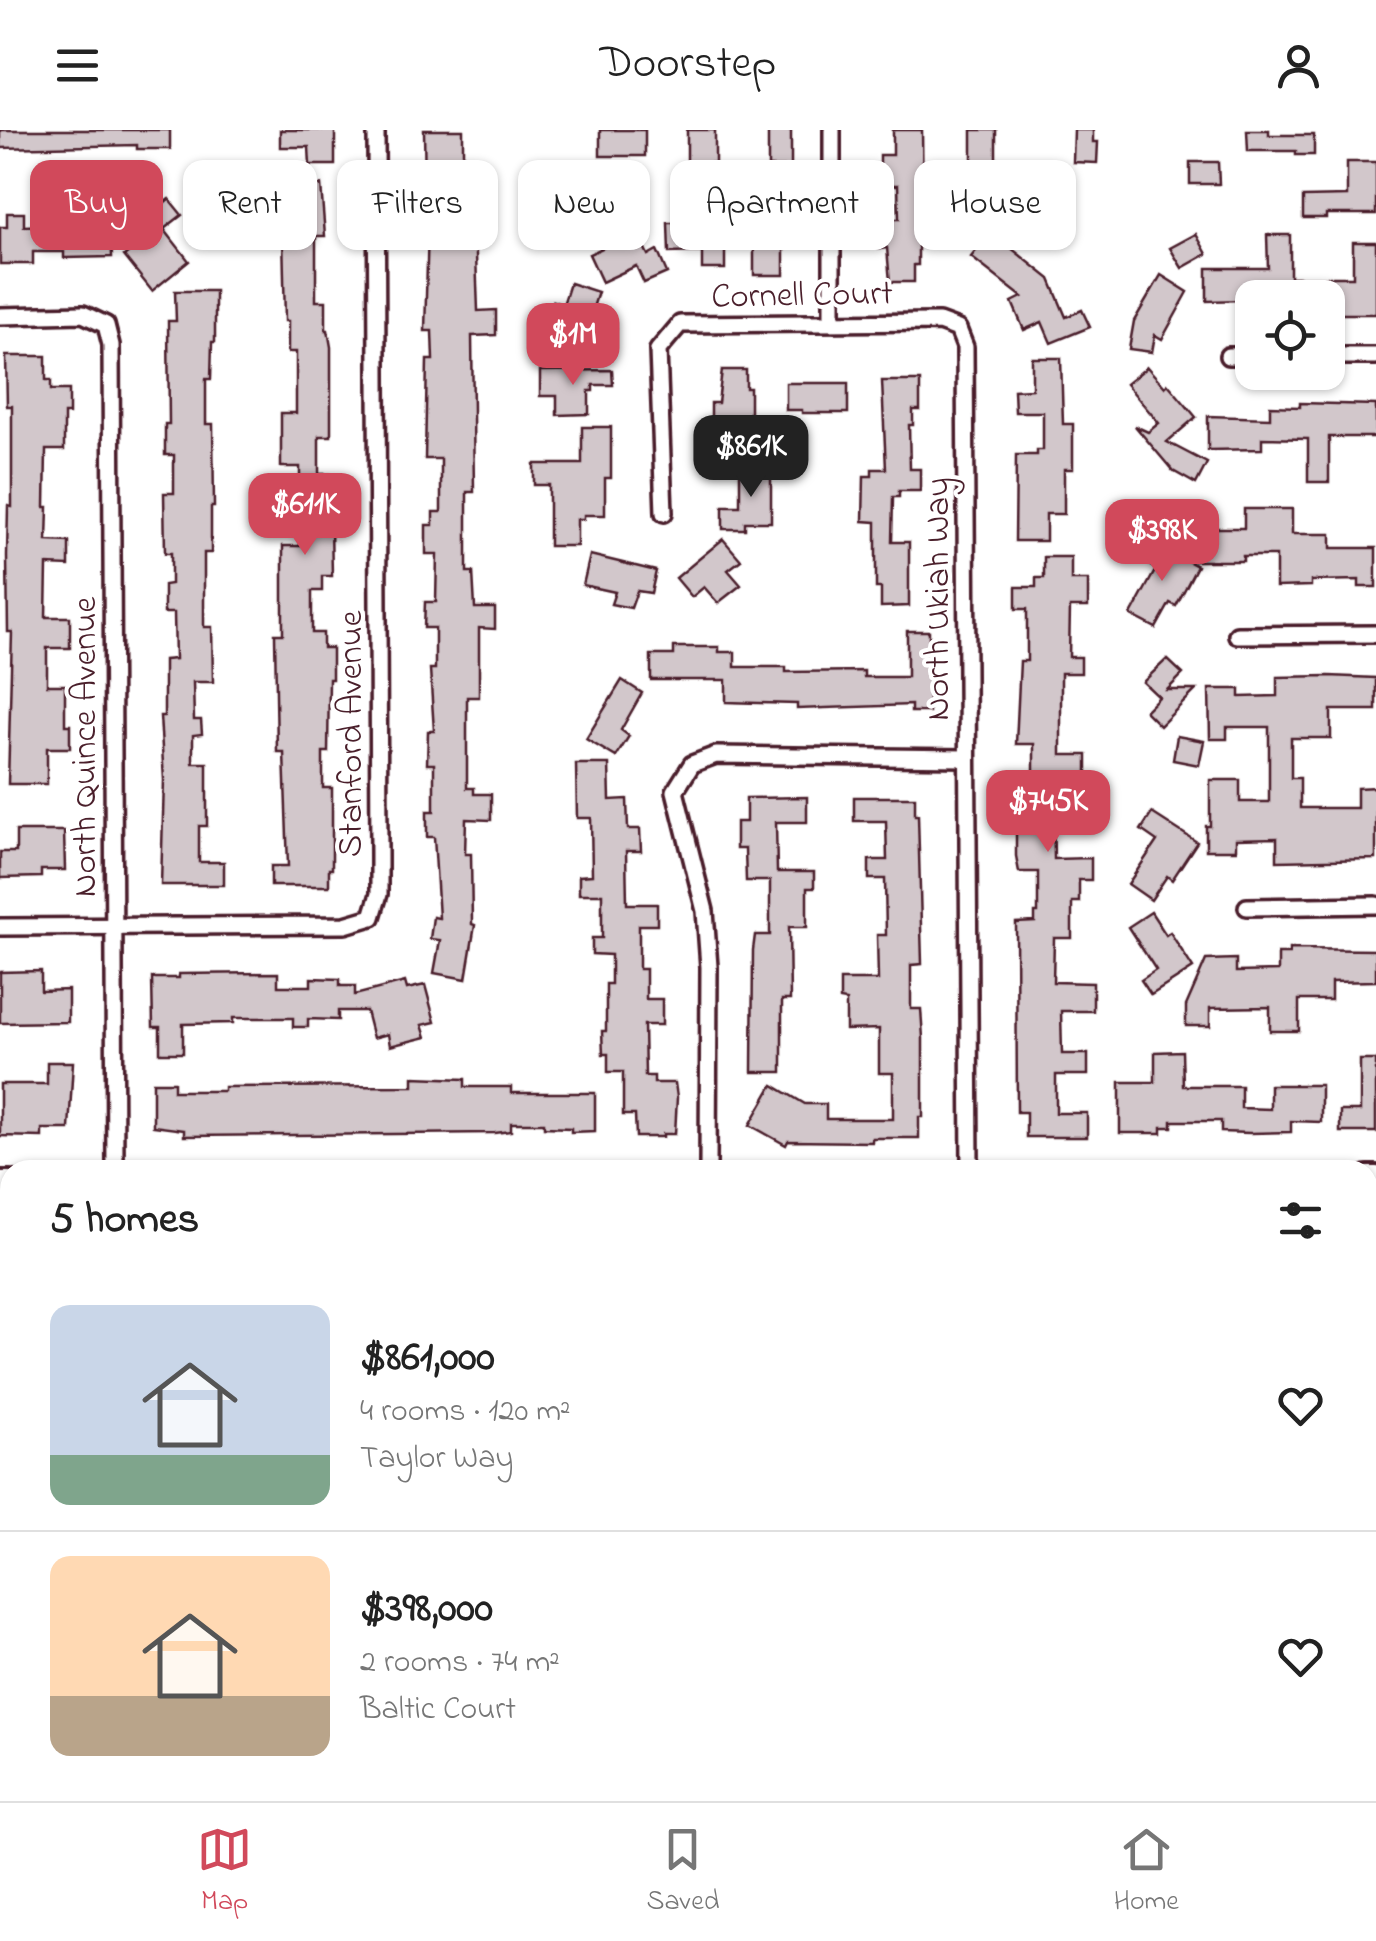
<!DOCTYPE html>
<meta charset="utf-8">
<style>
:root{--surface:#fff;--page:#f6f6f6;--text:#222;--muted:#767676;--line:#e0e0e0;--accent:#d1495b}
body{margin:0;font-family:"Indie Flower",sans-serif;background:var(--page);color:var(--text);height:100vh;display:flex;flex-direction:column;font-size:38px;white-space:nowrap}
*{box-sizing:border-box;margin:0}
p{font-size:32px;color:var(--muted)}
.icon{flex:none;width:55px;height:55px;fill:none;stroke:currentColor;stroke-width:2;stroke-linecap:round;stroke-linejoin:round}
.map{position:relative;flex:1;overflow:hidden}
.details{position:absolute;left:0px;top:1030px;width:1378px;height:642px;display:flex;flex-direction:column;background:var(--surface);border-radius:30px 30px 0 0;box-shadow:0 2px 8px #0004}
.details>*{flex:none}
.banner{position:absolute;left:30px;top:30px;width:1318px;height:90px;display:flex;gap:20px}
.fabs{position:absolute;left:1235px;top:150px;display:grid;gap:20px}
.fabs a{display:grid;place-items:center;width:110px;height:110px;border-radius:20px;background:var(--surface);box-shadow:0 2px 8px #0004;font-size:50px}
.price{position:absolute;translate:-50% -85px;padding:0 22px;border-radius:20px;background:var(--accent);color:#fff;font-size:32px;line-height:65px;filter:drop-shadow(0 2px 5px #0008)}
.price::after{content:'';position:absolute;left:50%;top:60px;width:30px;height:22px;margin-left:-15px;background:inherit;clip-path:polygon(0 0,100% 0,50% 100%)}
.price.selected{background:#222;color:#fff}
ul{padding:0;list-style:none}
li{display:flex;align-items:center;gap:30px;height:250px;padding:0 50px}
li+li{border-top:2px solid var(--line)}
li span{display:grid;place-items:center;flex:none;width:280px;height:200px;border-radius:20px;color:#555}
li>.icon{margin-inline-start:auto}
span .icon{width:120px;height:120px;fill:#fffc;stroke-width:1}
li b{font-size:42px}
h2{display:flex;justify-content:space-between;align-items:center;height:120px;padding:0 50px;font-size:42px}
.chip{padding:0 35px;border-radius:20px;background:var(--surface);box-shadow:0 2px 8px #0004;font-size:35px;line-height:90px}
.chip.selected{background:var(--accent);color:#fff}
header{display:flex;justify-content:space-between;align-items:center;height:130px;padding:0 50px;background:var(--surface);font-size:45px;font-weight:600}
.tab-bar{display:flex;justify-content:space-around;align-items:center;height:140px;border-top:2px solid var(--line);background:var(--surface);font-size:28px;color:var(--muted)}
.tab-bar a{display:grid;justify-items:center;gap:5px}
.tab-bar .selected{color:var(--accent)}
.map>svg:first-child{display:block}
.building{fill:#d2c7cb;stroke:#4a1f2b;stroke-width:2.5}
.lines{fill:none;stroke-linecap:round;stroke-linejoin:round}
.street-casing{stroke:#4a1f2b;stroke-width:22}
.secondary-casing{stroke:#4a1f2b;stroke-width:30}
.street{stroke:#fff;stroke-width:15}
.secondary{stroke:#fff;stroke-width:22}
.labels{text-anchor:middle;stroke-width:8;stroke-linejoin:round;paint-order:stroke}
.street-label{font-size:35px;fill:#4a1f2b;stroke:#fff}
</style>
<header><svg class="icon" aria-label="menu" viewBox="0 0 24 24"><path d="M4 6h16M4 12h16M4 18h16"/></svg>Doorstep<svg class="icon" aria-label="person" viewBox="0 0 24 24"><circle cx="12" cy="8" r="4"/><path d="M4 21q1-7 8-7t8 7"/></svg></header>
<div class="map">
<svg width="1376" height="1671" viewBox="0 0 1376 1671">
<rect width="100%" height="100%" fill="#fff"/>
<filter id="ink" filterUnits="userSpaceOnUse"><feTurbulence type="fractalNoise" baseFrequency=".01" numOctaves="2"/><feDisplacementMap in="SourceGraphic" scale="20" xChannelSelector="R" yChannelSelector="G"/><feConvolveMatrix kernelMatrix="1 2 1 2 8 2 1 2 1" color-interpolation-filters="sRGB"/></filter>
<g filter="url(#ink)">
<g class="building">
<path d="M0 0H170V19H137V15L0 18Z"/>
<path d="M280 0H335V35H310L309 17H280Z"/>
<path d="M424 0H463V30H470L471 97H475L478 181 496 180V205L472 206 474 362H467V442H473L475 478H495V499L479 498V567H467V658H474V664H491V690L466 689 465 724H471L472 794 475 795 466 849 434 843 440 810 430 809 433 787 439 788 434 707H427V681H434V634H427L428 601H434L430 539H435V498H424L425 472H436L437 424H426V395H433V382H441V329H425L427 230H433L432 201H425L428 98 435 97V56H425Z"/>
<rect x="600" y="0" width="45" height="26"/>
<rect x="687" y="0" width="28" height="33"/>
<rect x="768" y="0" width="23" height="37"/>
<path d="M893 0H922L923 79H918V135H914V152H890L887 118 879 119V89H899L898 55H880V25H893Z"/>
<rect x="972" y="0" width="24" height="34"/>
<path d="M1074 0H1093V12H1098L1097 33 1073 32Z"/>
<path d="M1247 0H1269V5H1314V25H1296V21H1248Z"/>
<path d="M1190 32H1218L1219 54H1190Z"/>
<path d="M1347 32H1376V84H1326V88H1303V67L1347 66Z"/>
<path d="M321 55 325 106H316V171H326V200H328L331 217V306H319V344H330L332 446H322V461H312V503H323V518H332V549H329L328 622H323V658H332V739H329V756H271V736H288L284 622H277L275 504H283V416H300V337H281V283H296V222H288V191H285L282 62Z"/>
<path d="M169 69 182 85 164 99 189 131 152 161 124 126 156 100 146 87Z"/>
<path d="M758 76H784V145H754V92H758Z"/>
<path d="M7 83H24V96L111 92 112 127 64 128V122H33V134H0V97H7Z"/>
<path d="M668 93H715L716 114H725V139H702V122L669 123Z"/>
<path d="M637 102 648 125 657 120 667 143 644 153 636 136 602 152 589 124Z"/>
<path d="M991 102 1050 149 1066 187 1082 180 1090 197 1051 213 1042 192 1024 200 1012 172 1022 167 971 127Z"/>
<path d="M1196 104 1207 124 1182 138 1170 118Z"/>
<path d="M1267 105H1290V147H1353V112H1376V184H1335L1334 179H1328V168L1207 171V138H1268Z"/>
<path d="M1161 145 1188 162 1162 209 1155 205 1152 222 1129 219 1134 191Z"/>
<path d="M570 153 598 162 590 187 598 189 597 193 616 199 608 223 582 215 585 206 546 194 553 171 563 175Z"/>
<path d="M175 161H215V212H212L211 249H206V294H213L214 377H211V423H204V497H212L213 552H193L194 590H201L202 604 193 605V633H207V696H199V732H224V755H161L164 650 160 586H164V530L175 529 174 483H164V455L171 454V423H165L164 363H174V325H165V294H169L168 191H176Z"/>
<path d="M6 226H46V250H51V260H69V284H64V320H46L45 377H48L47 411 69 412V436L47 435 46 487H70V518H47V555H65V595H70V618H47V654H8L12 502H8L7 426 8 376 12 377V276H7Z"/>
<path d="M1032 228H1061L1063 294H1073V339H1064V384H1046V411H1015L1016 325H1037V320H1043V282H1015L1014 260 1032 259Z"/>
<path d="M1147 237 1165 257 1168 254 1196 287 1167 312 1207 333 1196 354 1173 341 1135 296 1148 302 1159 293 1126 254Z"/>
<path d="M612 240 613 255H593V261H589V284L557 285V266H540V241Z"/>
<path d="M722 240H746V258H750V303H744V312L717 313V302H711V273H718Z"/>
<path d="M882 251H920V280H913V295H909L910 339H920V361H899V367H893L892 412H909V476L881 477V458H876V392L863 391 864 346H872V339H886Z"/>
<path d="M786 253H848V283H802V280H786Z"/>
<path d="M1300 273 1376 275V307H1329V352H1308V309L1262 308V319L1208 320V286L1270 288V276L1300 277Z"/>
<path d="M582 297H611V348H605V385H584V389H577V416H549V355H534V334H582Z"/>
<path d="M740 338H771V392H745V399H723V376H740Z"/>
<path d="M1244 379H1292V404H1331V418H1376V457H1359V450L1311 451V456L1276 457V426H1243V431H1193V398H1244Z"/>
<path d="M723 409 741 430 728 440 741 455 718 473 704 457 692 467 676 448Z"/>
<path d="M1150 411 1197 436 1176 476 1170 473 1156 498 1131 485 1156 439 1140 430Z"/>
<path d="M590 425 656 441 651 463 637 461 631 478 611 474 615 462 583 455Z"/>
<path d="M1044 427H1071V450H1088V477H1070L1069 527H1081V543H1061V625H1087V663H1069V677H1053L1054 729 1091 728V750H1079V772H1072V808H1054L1053 852 1093 853V881H1061L1062 924H1088V945H1056V983H1087V1007H1026V982H1017L1016 793 1035 792V783H1038V742H1019L1016 726V660H1034V614H1016L1020 531H1027V479H1016V457H1036V448H1044Z"/>
<path d="M907 501H929V582H911V575L797 579V574L726 572V550H651V525H674V517H719V522H735V537H786V542L864 541V547H907Z"/>
<path d="M1167 529 1183 544 1167 560H1196L1160 596 1145 581 1159 567 1143 552Z"/>
<path d="M1329 546 1376 548V580H1331V608H1291V648H1300V678H1357V658L1376 657V729L1277 731V708L1236 709V720H1206V696H1210V650H1240V672H1269V597H1227V609H1210L1209 559H1240V567L1277 566V547Z"/>
<path d="M622 550 642 563 621 600 629 606 616 627 586 609Z"/>
<path d="M1177 606 1204 611 1199 635 1173 630Z"/>
<path d="M576 634H609L610 670 627 669 628 699H640L641 721H626L627 774H657V795H639V839H646V869H662V895H644L645 946H654V953H675L677 967 675 1004H663V1007H636L635 985H623V942H608V924H603L602 901H606V854H611V825L592 824V808H602V764H579V746L592 745 591 688H577Z"/>
<path d="M807 667V692H776L777 742H814V758H807V797H789L790 870H782V942H752L753 820 755 805H770V751H746L745 719H736V692H746V668Z"/>
<path d="M854 667H915V685H918L922 834 911 835V879H921L923 908V987H919V1008H872V1012L788 1011 786 1015 750 995 773 955 805 974H826V989H893V943H879V899L846 900V871L840 870V850H878L877 805H886L885 749H869V730H887L886 691H854Z"/>
<path d="M1152 683 1197 712 1172 750 1167 746 1151 770 1128 754 1157 711 1141 700Z"/>
<path d="M16 701H64L65 740H41V747L0 748V722H16Z"/>
<path d="M1151 782 1166 805 1170 802 1193 838 1151 865 1141 850 1156 840 1128 797Z"/>
<path d="M1289 819 1376 820V851L1331 852V870H1299V901H1270V877L1210 878V896H1186V876L1206 830 1236 829V842L1278 841V824H1289Z"/>
<path d="M41 841V861L68 860V892L0 893V842Z"/>
<path d="M278 843V856H311V848L340 849V856H355V865L405 852 407 859 425 855 435 892 422 895 426 907 390 916 388 904 373 908 366 881H338V890L308 889V897H293V888H233V893L183 894V923H160V897H153L152 848H179V844Z"/>
<path d="M1182 921 1183 956H1241V978L1270 979V955H1321V992L1291 991V1002L1250 1003 1221 1002V991H1172V997H1162V1003H1120V952H1155V922Z"/>
<path d="M1360 930H1376V1002H1340V981H1360Z"/>
<path d="M47 932H73L69 999H42V1007L0 1006V954H47Z"/>
<path d="M413 947 465 949V957H511V963H595V1001L571 1002V998L544 997V993H511V1001L495 1003 184 1006V1000L153 996V952H174V961H224V957L413 956Z"/>
</g>
<g class="lines">
<g class="street-casing">
<g id="street">
<path d="M0 186 83 184 106 195 111 215 115 1040"/>
<path d="M832 192V0"/>
<path d="M1228 226H1252"/>
<path d="M1328 226H1376"/>
<path d="M664 383 658 220 680 194 939 192 958 199 965 217 970 1040"/>
<path d="M1237 505 1376 504"/>
<path d="M1247 777 1376 775"/>
<path d="M0 797 345 795 372 787 379 764V727L376 0"/>
<path d="M708 1040 709 837 705 781 675 661 692 634 716 625 966 628"/>
<path d="M1368 1328H1376"/>
<path d="M1368 1603H1376"/>
<path d="M667 1662V1671"/>
<path d="M963 1662V1671"/>
<path d="M1249 1671V1662"/>
</g>
</g>
<g class="secondary-casing">
<g id="secondary">
<path d="M1368 1048H1376"/>
<path d="M0 1053H10"/>
</g>
</g>
<use href="#street" class="street"/>
<use href="#secondary" class="secondary"/>
</g>
</g>
<g class="labels">
<g class="street-label">
<text transform="translate(802 163) rotate(-1)" y="12">Cornell Court</text>
<text transform="translate(936 469) rotate(-90)" y="12">North Ukiah Way</text>
<text transform="translate(349 604) rotate(-90)" y="12">Stanford Avenue</text>
<text transform="translate(83 617) rotate(-90)" y="12">North Quince Avenue</text>
</g>
</g>
</svg>
<div class="fabs">
<a><svg class="icon" aria-label="locate" viewBox="0 0 24 24"><circle cx="12" cy="12" r="6"/><path d="M12 2v4M12 18v4M2 12h4M18 12h4"/></svg></a>
</div>
<b class="price" style="left:573px;top:258px">$1M</b>
<b class="price selected" style="left:751px;top:370px">$861K</b>
<b class="price" style="left:305px;top:428px">$611K</b>
<b class="price" style="left:1162px;top:454px">$398K</b>
<b class="price" style="left:1048px;top:725px">$745K</b>
<div class="banner">
<a class="chip selected">Buy</a>
<a class="chip">Rent</a>
<a class="chip">Filters</a>
<a class="chip">New</a>
<a class="chip">Apartment</a>
<a class="chip">House</a>
</div>
<section class="details">
<h2>5 homes<svg class="icon" aria-label="filters" viewBox="0 0 24 24"><path d="M4 7h16M4 17h16"/><circle cx="9" cy="7" r="2"/><circle cx="15" cy="17" r="2"/></svg></h2>
<ul>
<li><span style="background:linear-gradient(#c9d6e8 75%,#7fa58c 0)"><svg class="icon" aria-label="home" viewBox="0 0 24 24"><path d="M3 11l9-7 9 7M6 9v11h12V9"/></svg></span><div><b>$861,000</b><p>4 rooms · 120 m²</p><p>Taylor Way</p></div><svg class="icon" aria-label="heart" viewBox="0 0 24 24"><path d="M12 20l-8-8c-3-5 5-10 8-4 3-6 11-1 8 4z"/></svg></li>
<li><span style="background:linear-gradient(#ffd9b3 70%,#b9a48a 0)"><svg class="icon" aria-label="home" viewBox="0 0 24 24"><path d="M3 11l9-7 9 7M6 9v11h12V9"/></svg></span><div><b>$398,000</b><p>2 rooms · 74 m²</p><p>Baltic Court</p></div><svg class="icon" aria-label="heart" viewBox="0 0 24 24"><path d="M12 20l-8-8c-3-5 5-10 8-4 3-6 11-1 8 4z"/></svg></li>
</ul>
</section>
</div>
<nav class="tab-bar">
<a class="selected"><svg class="icon" aria-label="map" viewBox="0 0 24 24"><path d="M3 6l6-2 6 2 6-2v14l-6 2-6-2-6 2zM9 4v14M15 6v14"/></svg>Map</a>
<a><svg class="icon" aria-label="saved" viewBox="0 0 24 24"><path d="M7 4h10v16l-5-4-5 4z"/></svg>Saved</a>
<a><svg class="icon" aria-label="home" viewBox="0 0 24 24"><path d="M3 11l9-7 9 7M6 9v11h12V9"/></svg>Home</a>
</nav>
